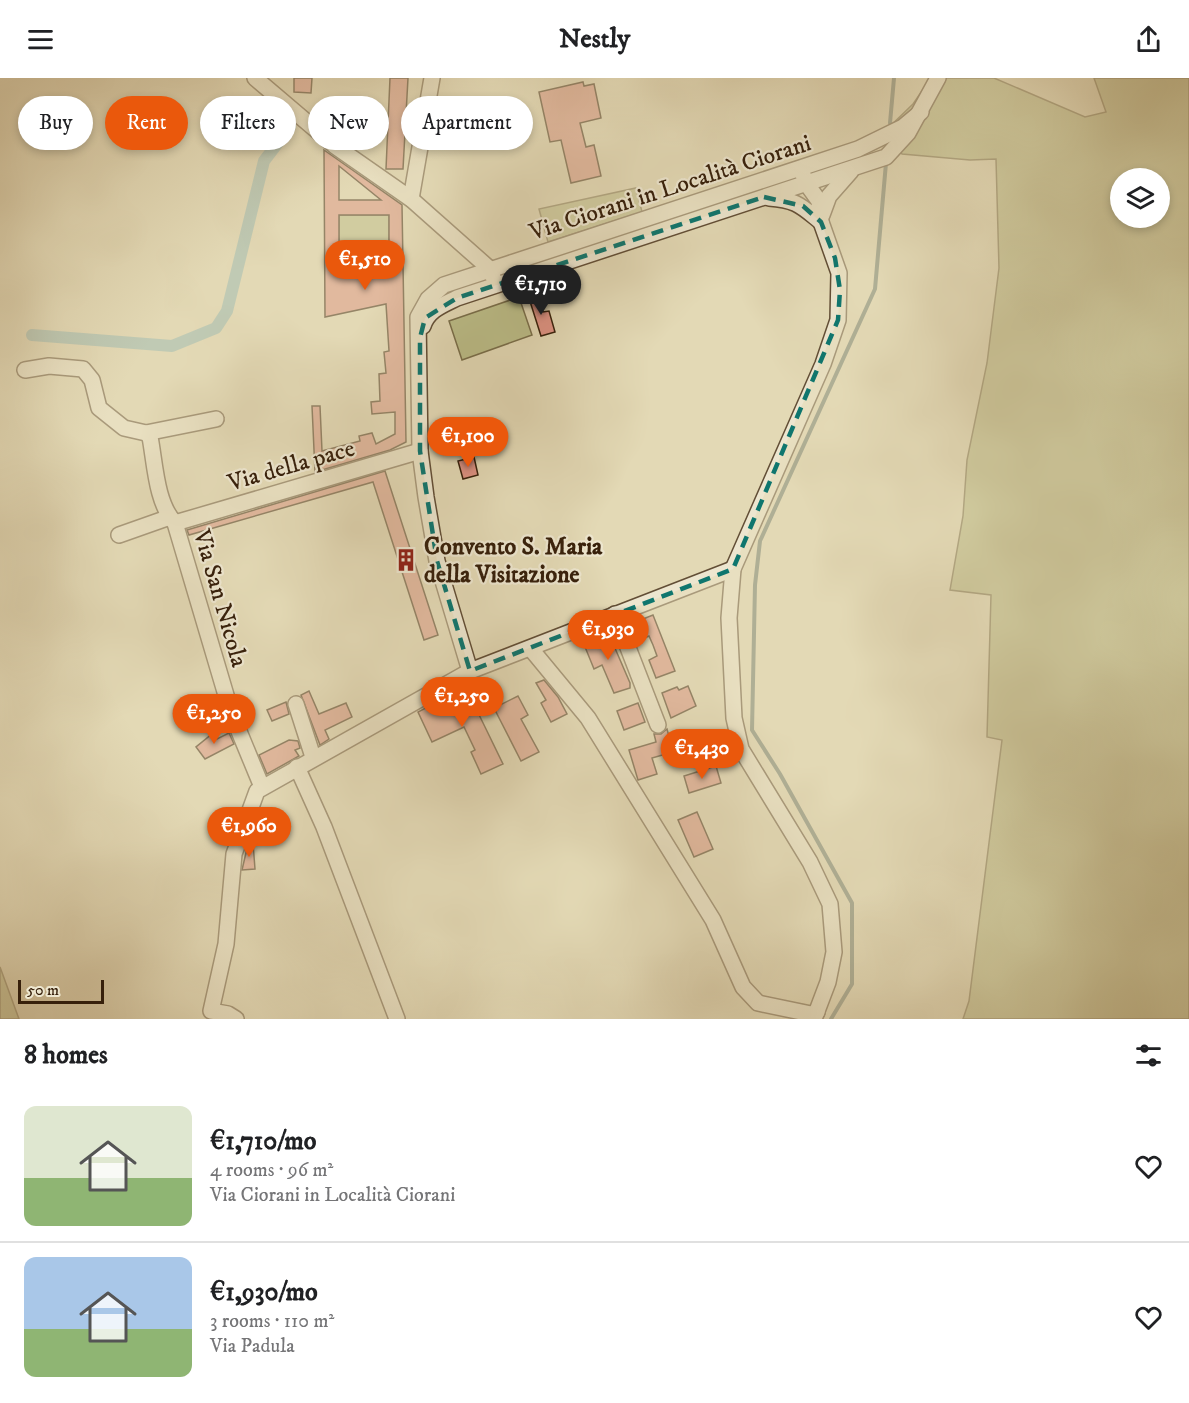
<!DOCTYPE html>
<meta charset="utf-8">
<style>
:root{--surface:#fff;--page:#f2f2f2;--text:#202124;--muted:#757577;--line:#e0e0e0;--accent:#ea580c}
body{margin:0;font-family:"IM FELL DW Pica",serif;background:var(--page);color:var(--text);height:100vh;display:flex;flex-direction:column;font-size:22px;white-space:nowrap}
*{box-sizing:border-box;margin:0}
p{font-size:20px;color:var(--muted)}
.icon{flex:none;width:33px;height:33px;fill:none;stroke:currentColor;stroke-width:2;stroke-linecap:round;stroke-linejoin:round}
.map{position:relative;height:941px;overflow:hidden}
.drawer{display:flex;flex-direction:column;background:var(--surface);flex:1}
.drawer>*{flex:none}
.top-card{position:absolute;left:18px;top:18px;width:600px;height:54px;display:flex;gap:12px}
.tools{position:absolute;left:1110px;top:90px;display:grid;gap:12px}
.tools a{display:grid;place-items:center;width:60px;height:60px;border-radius:50%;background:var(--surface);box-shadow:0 3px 9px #0003;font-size:30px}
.scale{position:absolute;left:18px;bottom:15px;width:86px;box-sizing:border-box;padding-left:6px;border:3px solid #37200b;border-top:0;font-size:16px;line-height:21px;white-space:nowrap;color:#37200b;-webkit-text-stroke:4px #ede6cf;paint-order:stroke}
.price{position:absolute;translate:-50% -51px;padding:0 14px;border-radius:21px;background:var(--accent);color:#fff;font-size:20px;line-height:39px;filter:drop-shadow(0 2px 3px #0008)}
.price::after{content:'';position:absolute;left:50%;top:36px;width:18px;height:14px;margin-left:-9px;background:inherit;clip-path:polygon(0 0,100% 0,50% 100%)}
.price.current{background:#222;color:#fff}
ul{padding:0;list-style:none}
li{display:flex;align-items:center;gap:18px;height:150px;padding:0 24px}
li+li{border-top:2px solid var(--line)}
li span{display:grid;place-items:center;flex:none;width:168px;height:120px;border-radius:12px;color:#555}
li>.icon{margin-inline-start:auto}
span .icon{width:72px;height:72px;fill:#fffc;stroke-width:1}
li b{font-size:26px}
h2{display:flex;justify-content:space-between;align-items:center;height:72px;padding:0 24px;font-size:26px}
.chip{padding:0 21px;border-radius:27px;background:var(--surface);box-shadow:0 3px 9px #0003;font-size:21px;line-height:54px}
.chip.current{background:var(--accent);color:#fff}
header{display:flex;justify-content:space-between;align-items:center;height:78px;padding:0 24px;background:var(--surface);font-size:27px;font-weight:700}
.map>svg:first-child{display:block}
.green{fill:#bbbd88;stroke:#796e4a;stroke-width:1.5;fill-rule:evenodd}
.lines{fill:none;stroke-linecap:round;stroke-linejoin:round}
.stream{stroke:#707c70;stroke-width:4}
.canal{stroke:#96b9b3;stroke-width:12}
.building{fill:#de9283;stroke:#37200b;stroke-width:1.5;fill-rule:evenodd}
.minor-casing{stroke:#624e36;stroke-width:18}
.minor{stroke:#ede6cf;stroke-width:15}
.marked{fill:none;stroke:#0f766e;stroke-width:4.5;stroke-dasharray:12 8;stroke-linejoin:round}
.labels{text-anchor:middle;stroke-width:4.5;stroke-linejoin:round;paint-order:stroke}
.street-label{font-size:24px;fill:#37200b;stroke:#ede6cf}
.poi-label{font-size:24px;font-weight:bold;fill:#37200b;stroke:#ede6cf;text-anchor:start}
</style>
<header><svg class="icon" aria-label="menu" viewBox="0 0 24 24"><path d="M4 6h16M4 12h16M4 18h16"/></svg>Nestly<svg class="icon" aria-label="share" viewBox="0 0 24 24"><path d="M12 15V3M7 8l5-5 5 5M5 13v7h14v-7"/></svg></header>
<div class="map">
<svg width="1189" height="941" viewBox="0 0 1189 941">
<rect width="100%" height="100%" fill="#e3d9b5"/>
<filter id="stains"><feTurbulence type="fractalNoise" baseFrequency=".00333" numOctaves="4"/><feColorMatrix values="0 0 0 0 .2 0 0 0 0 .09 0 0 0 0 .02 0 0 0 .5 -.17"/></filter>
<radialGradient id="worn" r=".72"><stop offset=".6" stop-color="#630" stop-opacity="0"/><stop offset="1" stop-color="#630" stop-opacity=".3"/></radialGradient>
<g class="green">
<path d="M931 0H994L1085 39 1106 34 1094 0H1189V941H963L969 923 1002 662 987 659 991 517 950 512 963 438 967 382 987 285 999 190 996 81 970 82 902 76 886 52 913 26ZM1120 100H1160V140H1120Z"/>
<path d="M636 110 642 134 548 164 539 131Z"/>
<rect x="339" y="137" width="50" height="44"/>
<path d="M519 219 532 257 462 282 449 243Z"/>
<path d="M0 889 19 941H0Z"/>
</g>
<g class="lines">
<g class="stream">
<path d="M890 45 894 0"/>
<path d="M831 941 852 906V825L780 696 752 652 755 507 760 463 875 211 886 85"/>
</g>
<path class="canal" d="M32 257 172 268 216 250 227 233 264 83 290 49"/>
</g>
<g class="building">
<path d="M294 0H312L311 15 294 14Z"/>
<path d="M390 0H408L403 91H386Z"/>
<path d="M583 4 584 8 594 6 601 40 580 45 586 69 594 67 601 98 571 105 561 62 550 64 539 14Z"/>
<path d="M324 72 402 127 406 364 390 372 315 394 312 328H320L322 373 360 363 359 358 372 355 376 366 395 356V334L372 336 371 324 380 323 379 296 386 295 384 274 389 273 386 226 325 239ZM339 88 381 122H339ZM339 137H389V181H339Z"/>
<path d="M537 214 543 234 549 233 555 254 541 258 528 217Z"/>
<path d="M474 379 478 397 463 401 458 383Z"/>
<path d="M385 393 438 557 424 562 373 404 189 457 187 452Z"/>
<path d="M653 537 675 593 656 600 649 582 657 578 653 567 649 558 640 562 633 545Z"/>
<path d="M608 554 630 605V610L614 615 602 587 594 591 583 564Z"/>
<path d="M544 602 558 619 567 636 551 644 541 625 546 622 536 605Z"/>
<path d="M688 608 696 628 671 640 662 615 677 609 679 612Z"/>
<path d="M309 613 319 636 346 625 352 639 325 652 329 661 320 667 301 617Z"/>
<path d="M468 614 503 686 481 696 471 674 475 672 464 649 432 664 418 634 439 623 441 626Z"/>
<path d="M518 618 528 637 521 641 539 674 521 683 494 630Z"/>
<path d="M286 624 289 636 272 643 267 632Z"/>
<path d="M638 625 645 644 624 652 617 633Z"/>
<path d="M667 651 673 674 652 680 657 696 638 702 629 672 656 664 654 656H661Z"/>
<path d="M229 655 234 666 205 681 196 669 212 656 215 662Z"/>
<path d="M289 662 298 663 300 670 295 672 299 678 267 696 259 677Z"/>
<path d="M716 688 721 705 689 715 684 698Z"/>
<path d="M697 734 713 771 694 779 678 742Z"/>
<path d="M253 765 255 791 242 792 248 766Z"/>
</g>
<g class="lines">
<g class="minor-casing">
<g id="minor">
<path d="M255 0 335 68 411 121 491 192 493 199"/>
<path d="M801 91 806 105 819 123 821 144 839 195 838 242 823 286 733 491 729 540 734 640 741 671 810 784 830 826 834 874 828 904 814 941"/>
<path d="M769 120C797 122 801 128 821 144"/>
<path d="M411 121 432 0"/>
<path d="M822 137 829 118 851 93"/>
<path d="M423 248C428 232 443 227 457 220L886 79 908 55 938 0"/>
<path d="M25 292 49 288 83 291 92 302 99 330 124 350 146 355 150 359C155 385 156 425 175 445L231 634 262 709"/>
<path d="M146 355 216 341"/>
<path d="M175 445 420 373"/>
<path d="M119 457 170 439"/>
<path d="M615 536 658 647"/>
<path d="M531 571 588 640 713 842 743 909 758 925 811 936 817 934"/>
<path d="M470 593 437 483 426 419 420 373 418 239 428 221 444 207 858 71 903 49 921 34"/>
<path d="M296 626 313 679"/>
<path d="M297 689 324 749 397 941"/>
<path d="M236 941 228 936 211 933 226 866 234 776 257 713 470 593 733 491"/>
</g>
</g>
<use href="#minor" class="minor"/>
</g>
<path d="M0 0H1189V941H0ZM764 119 803 128 821 144 835 180 840 212 838 242 733 491 470 593 437 483 420 373V260L425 240 457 220Z" fill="#e3d9b5" fill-opacity=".55" fill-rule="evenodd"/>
<path class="marked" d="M764 119 803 128 821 144 835 180 840 212 838 242 733 491 470 593 437 483 420 373V260L425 240 457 220Z"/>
<defs>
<g id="building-bare" transform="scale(1.8)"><path d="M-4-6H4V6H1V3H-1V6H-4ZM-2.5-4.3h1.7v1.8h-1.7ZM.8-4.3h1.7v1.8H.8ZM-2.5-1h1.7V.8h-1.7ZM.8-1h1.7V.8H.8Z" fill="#8f2418" stroke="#ede6cf" stroke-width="2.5" paint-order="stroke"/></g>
</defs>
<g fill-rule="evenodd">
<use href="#building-bare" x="406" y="482"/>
</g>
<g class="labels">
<g class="street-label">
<text transform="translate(670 109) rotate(-18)" y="8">Via Ciorani in Località Ciorani</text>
<text transform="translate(291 387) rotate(-16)" y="8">Via della pace</text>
<text transform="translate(221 520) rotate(74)" y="8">Via San Nicola</text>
</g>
<g class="poi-label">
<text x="424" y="476">Convento S. Maria<tspan x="424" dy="28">della Visitazione</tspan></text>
</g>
</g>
<rect width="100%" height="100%" filter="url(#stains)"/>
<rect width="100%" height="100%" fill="url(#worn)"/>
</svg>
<div class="tools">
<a><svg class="icon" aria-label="layers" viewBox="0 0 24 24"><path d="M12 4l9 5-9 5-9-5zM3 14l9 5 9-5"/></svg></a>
</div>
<div class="scale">50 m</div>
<b class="price" style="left:365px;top:213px">€1,510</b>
<b class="price current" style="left:541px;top:238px">€1,710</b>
<b class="price" style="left:468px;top:390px">€1,100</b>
<b class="price" style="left:608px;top:583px">€1,930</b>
<b class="price" style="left:462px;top:650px">€1,250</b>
<b class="price" style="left:214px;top:667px">€1,250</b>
<b class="price" style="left:702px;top:702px">€1,430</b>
<b class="price" style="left:249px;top:780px">€1,960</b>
<div class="top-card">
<a class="chip">Buy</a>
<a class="chip current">Rent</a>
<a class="chip">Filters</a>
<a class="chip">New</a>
<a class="chip">Apartment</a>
</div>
</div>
<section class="drawer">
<h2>8 homes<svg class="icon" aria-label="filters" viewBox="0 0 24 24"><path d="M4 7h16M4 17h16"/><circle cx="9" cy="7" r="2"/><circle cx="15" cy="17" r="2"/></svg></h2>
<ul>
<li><span style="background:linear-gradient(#dfe7d0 60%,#8fb573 0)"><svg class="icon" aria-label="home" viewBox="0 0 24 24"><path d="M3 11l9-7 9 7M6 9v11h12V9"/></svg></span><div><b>€1,710/mo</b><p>4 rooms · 96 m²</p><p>Via Ciorani in Località Ciorani</p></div><svg class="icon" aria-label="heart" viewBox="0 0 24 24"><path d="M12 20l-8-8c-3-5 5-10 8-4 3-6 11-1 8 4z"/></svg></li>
<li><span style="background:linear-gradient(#a9c7e8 60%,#8fb573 0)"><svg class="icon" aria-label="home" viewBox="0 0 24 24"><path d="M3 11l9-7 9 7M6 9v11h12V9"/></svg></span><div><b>€1,930/mo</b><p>3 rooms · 110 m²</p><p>Via Padula</p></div><svg class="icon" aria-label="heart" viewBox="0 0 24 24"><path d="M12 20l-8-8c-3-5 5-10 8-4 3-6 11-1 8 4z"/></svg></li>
</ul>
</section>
